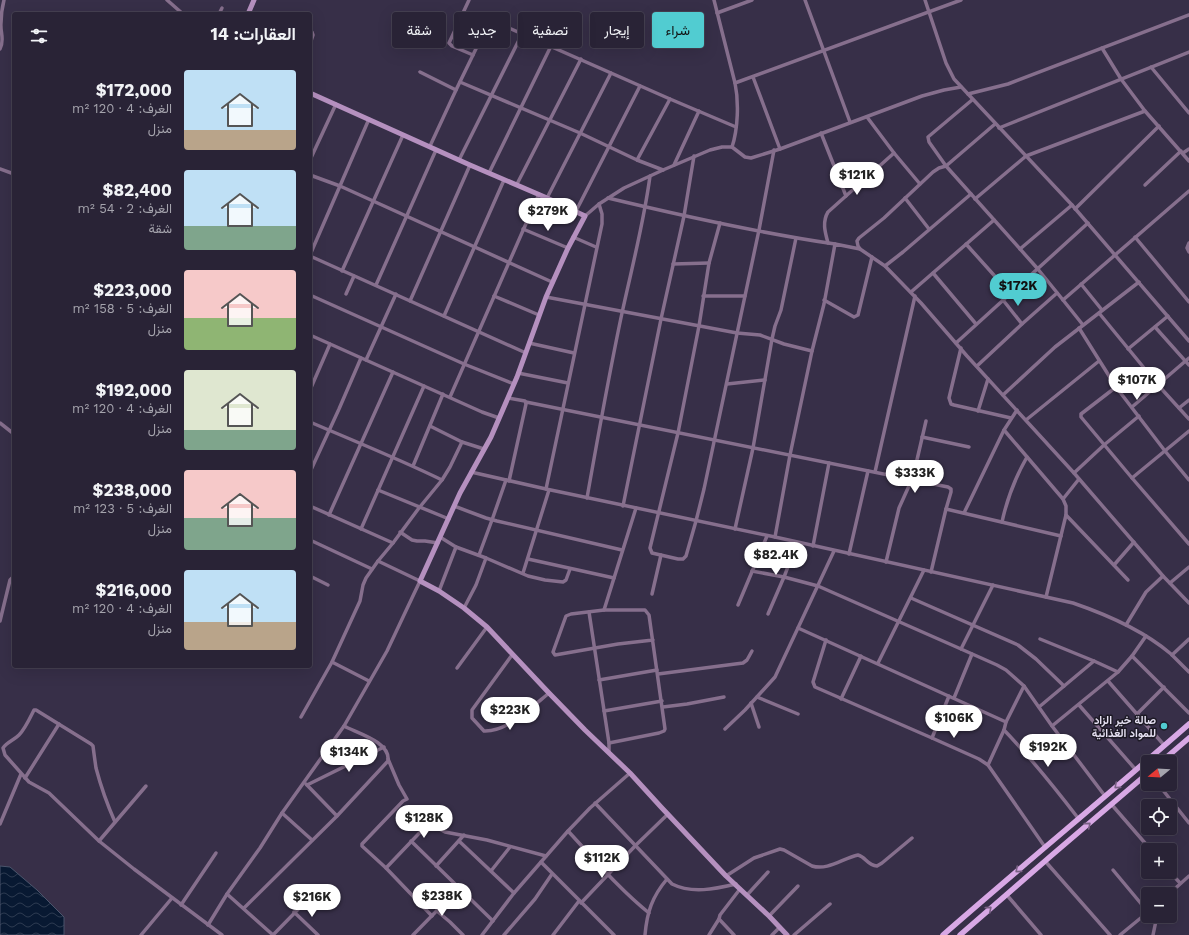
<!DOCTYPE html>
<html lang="ar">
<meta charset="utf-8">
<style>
:root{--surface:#292336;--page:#312b3e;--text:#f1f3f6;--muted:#a5a4ad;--line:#454051;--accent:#51ccd1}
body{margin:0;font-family:"Work Sans",Vazirmatn,sans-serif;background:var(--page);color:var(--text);direction:rtl;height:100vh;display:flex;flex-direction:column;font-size:15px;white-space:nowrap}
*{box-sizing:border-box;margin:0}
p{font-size:13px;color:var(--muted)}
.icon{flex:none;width:22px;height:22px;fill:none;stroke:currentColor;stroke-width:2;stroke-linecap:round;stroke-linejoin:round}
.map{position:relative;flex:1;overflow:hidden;direction:ltr}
.sheet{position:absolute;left:12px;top:12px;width:300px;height:656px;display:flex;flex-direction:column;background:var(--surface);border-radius:4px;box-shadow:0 4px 16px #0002,0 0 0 1px var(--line);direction:rtl}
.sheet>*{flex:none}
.hud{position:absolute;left:324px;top:12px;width:380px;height:36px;direction:rtl;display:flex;gap:8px}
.needle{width:26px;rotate:252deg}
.buttons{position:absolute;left:1141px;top:755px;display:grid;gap:8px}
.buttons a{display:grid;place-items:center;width:36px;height:36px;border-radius:4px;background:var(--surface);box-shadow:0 4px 16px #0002,0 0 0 1px var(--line);font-size:20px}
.price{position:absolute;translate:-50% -34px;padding:0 9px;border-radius:14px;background:#fff;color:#222;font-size:13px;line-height:26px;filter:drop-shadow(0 1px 2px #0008)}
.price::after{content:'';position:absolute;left:50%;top:24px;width:12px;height:9px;margin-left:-6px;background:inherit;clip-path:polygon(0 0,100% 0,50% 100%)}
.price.on{background:var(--accent);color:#111}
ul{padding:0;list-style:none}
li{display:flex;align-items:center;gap:12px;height:100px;padding:0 16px}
li span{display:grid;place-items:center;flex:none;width:112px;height:80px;border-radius:4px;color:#555}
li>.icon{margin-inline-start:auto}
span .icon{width:48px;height:48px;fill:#fffc;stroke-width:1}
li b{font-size:17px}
h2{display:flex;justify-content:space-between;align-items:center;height:48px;padding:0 16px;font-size:17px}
.chip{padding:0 14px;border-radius:4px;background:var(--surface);box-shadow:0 4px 16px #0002,0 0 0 1px var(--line);font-size:14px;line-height:36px}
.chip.on{background:var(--accent);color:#111}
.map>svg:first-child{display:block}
.water{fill:url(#water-waves);stroke:#4b556c}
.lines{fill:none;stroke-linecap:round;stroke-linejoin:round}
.street{stroke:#866f8d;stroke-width:3.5}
.secondary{stroke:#b590bf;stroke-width:5}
.primary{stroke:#d8a8e5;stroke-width:5.5}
.oneway{stroke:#7a6185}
.poi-dot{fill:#51ccd1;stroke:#1d1a25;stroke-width:1.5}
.labels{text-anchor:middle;stroke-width:3;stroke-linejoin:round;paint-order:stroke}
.poi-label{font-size:11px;font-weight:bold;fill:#e6e1f2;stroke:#1d1a25;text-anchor:end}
</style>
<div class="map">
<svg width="1189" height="935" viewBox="0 0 1189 935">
<defs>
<pattern id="water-waves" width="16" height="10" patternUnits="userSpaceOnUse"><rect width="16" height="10" fill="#081932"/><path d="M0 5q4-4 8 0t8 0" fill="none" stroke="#2c3a50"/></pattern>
</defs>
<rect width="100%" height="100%" fill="#372f48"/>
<path class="water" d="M0 866 10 867 37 890 64 917V935H0Z"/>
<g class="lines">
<g class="street">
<path d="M167 0 183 14"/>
<path d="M469 0 449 43 452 46 473 55"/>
<path d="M714 0 735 83"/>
<path d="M805 0 850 122"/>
<path d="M925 0 946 63 954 79 1072 205 1189 341"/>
<path d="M717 13 752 0"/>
<path d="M219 14 222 8"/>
<path d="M310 31 312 32 313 35 310 44"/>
<path d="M1102 48 1121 79 1145 111 1189 161"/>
<path d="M0 49C5 40 0 32 1 23 1 15 2 8 4 0"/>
<path d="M1151 67 1189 113"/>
<path d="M420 72 456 90"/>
<path d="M753 77 780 149"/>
<path d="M460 82 580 133 637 160 663 170"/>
<path d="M968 94 1008 84 1189 15"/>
<path d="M972 100 928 137 929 142 946 166 1037 268 1063 300 1083 325"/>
<path d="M867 117 894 153 920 184"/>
<path d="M995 124 946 166 939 168 933 172 884 218 859 238 857 241 858 246 860 249 885 266 921 303 967 356 1074 473 1163 576 1189 603"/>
<path d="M999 128 1189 52"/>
<path d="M821 133 846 196"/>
<path d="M430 146 456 90 489 22 493 21 670 99 736 127"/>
<path d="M732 147C738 129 739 102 735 83L961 0"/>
<path d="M1183 153 1189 149"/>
<path d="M310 160 336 104"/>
<path d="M459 160 522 34"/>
<path d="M637 160 670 99"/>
<path d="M674 165 699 111"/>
<path d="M0 169 14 174"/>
<path d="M489 173 551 46"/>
<path d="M310 175 340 186 552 282"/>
<path d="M517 184 581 59"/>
<path d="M1145 185 1181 151"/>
<path d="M547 198 611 73"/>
<path d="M608 198C683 216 759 233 835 244"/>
<path d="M905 198 929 229"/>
<path d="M975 199 1026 156 1145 111"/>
<path d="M1075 209 1159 126"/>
<path d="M576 211 640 86"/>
<path d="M585 216 599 204 624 188 663 170 710 150 722 147H732L745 157 751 158 780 149 922 96 944 90 961 87"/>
<path d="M720 223 709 263 699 326 678 433 650 548 652 553 678 559H683L686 556 696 521 704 489 759 230 774 150"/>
<path d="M523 229 568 248"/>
<path d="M573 237 596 247"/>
<path d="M1135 237 1189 302"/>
<path d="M828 243C825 232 822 222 828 212L894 153"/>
<path d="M1189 243 1187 248 1189 252"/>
<path d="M966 244 1010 293"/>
<path d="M1020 249 1072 205"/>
<path d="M310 255 369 119"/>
<path d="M310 256 526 353"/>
<path d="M673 264 709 263"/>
<path d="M885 266 903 252 971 194"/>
<path d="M342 271 403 135"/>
<path d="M933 273 976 324"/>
<path d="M1081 284 1102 310"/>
<path d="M376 285 436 150"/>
<path d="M911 292 994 220"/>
<path d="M346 294 354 276"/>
<path d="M310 295 464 364 514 384"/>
<path d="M494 296 539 315"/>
<path d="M703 296H745"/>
<path d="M546 297 737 333 760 335 784 344 812 351"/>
<path d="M824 300 854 317 858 315 872 257"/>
<path d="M1003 300 1022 324"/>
<path d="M1063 300 1189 191"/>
<path d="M410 301 470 165"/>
<path d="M1099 313 1158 385 1189 419"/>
<path d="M444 316 504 180"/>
<path d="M1155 327 1189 365"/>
<path d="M1079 328 1116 387 1165 451 1189 480"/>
<path d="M310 335 482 412 499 418"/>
<path d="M529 343 574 353"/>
<path d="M956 343 1088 223"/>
<path d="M961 348 949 398 951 404 954 405 1011 418"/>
<path d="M1128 349 1168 316"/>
<path d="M366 360 396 294"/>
<path d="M977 366 1022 324 1057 293"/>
<path d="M518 373 568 383"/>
<path d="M727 384 765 380"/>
<path d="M1116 387 1081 414V417L1132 478 1189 544"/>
<path d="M310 390 330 344"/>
<path d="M1003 395 1055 347 1139 282"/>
<path d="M450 397 539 194"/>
<path d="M508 398 525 401 526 404 509 481"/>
<path d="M526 402 948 487 951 489V492L946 509 931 572"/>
<path d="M1132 407 1189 358"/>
<path d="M1179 408 1189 400"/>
<path d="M978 411 988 379"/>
<path d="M1026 420 1099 361"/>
<path d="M310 422C354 441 399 459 442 480"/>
<path d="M0 423 14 434"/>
<path d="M430 426 462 442 484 449"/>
<path d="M1004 430 1063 499 1066 506V515L1046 597"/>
<path d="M922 437 969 447"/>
<path d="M413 466 443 394"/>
<path d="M310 472 339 409 361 358"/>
<path d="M471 472 546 489 775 537 1073 603C1108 615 1143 630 1171 654 1177 660 1183 666 1189 672"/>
<path d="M875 472 915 296"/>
<path d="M1074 473 1104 445 1139 416"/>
<path d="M1132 478 1189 431"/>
<path d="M546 489 602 224V214L599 204"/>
<path d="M378 490 449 519"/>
<path d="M587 498C598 436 609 374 622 313 632 267 644 222 650 176"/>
<path d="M1063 499 1079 479"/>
<path d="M310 506 393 543"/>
<path d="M454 506 486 518 497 521 622 550"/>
<path d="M623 506 661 319 684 216 694 156"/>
<path d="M946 509 1061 536"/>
<path d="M964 513 1004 430 1017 410"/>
<path d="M329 515 393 372"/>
<path d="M1066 515 1128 580"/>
<path d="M1002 522C1007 499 1015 478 1027 457"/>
<path d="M361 529 424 386"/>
<path d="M735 529 753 448 772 339 775 326 781 310 796 238"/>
<path d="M400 532 412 540 417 541H425L438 543"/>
<path d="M440 537 456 547 486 558 528 576 545 580 563 582 566 580 570 569"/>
<path d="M775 537 790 455 812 351 824 304 835 244 860 249"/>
<path d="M310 540 372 569"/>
<path d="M813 546 829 463"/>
<path d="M849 554 868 471"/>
<path d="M479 555 492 520 506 480"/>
<path d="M528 559 614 578"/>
<path d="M886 562 899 508 913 477 926 421"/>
<path d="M1114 565 1134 542"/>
<path d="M752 571 784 577 818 586 961 649 997 665 1006 670 1024 686 1052 726 1105 796"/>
<path d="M523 573 549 490"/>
<path d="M310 576 328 585"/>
<path d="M1170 583 1189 567"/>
<path d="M439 591 456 547"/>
<path d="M652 594 661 555"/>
<path d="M911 598 1018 645 1036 659 1064 686"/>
<path d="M738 605 767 536"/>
<path d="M464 608 476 585 486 558"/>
<path d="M604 610 636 508"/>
<path d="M589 612 609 743V752"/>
<path d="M768 614 784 577 797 543"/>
<path d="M0 621 10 580 14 576"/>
<path d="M1126 625 1146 592 1163 576"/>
<path d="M798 628 1006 722"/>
<path d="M1040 639 1094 661 1118 672"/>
<path d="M826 640 813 682 815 687 932 738 979 759 988 765 1045 847"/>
<path d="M961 649 993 585"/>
<path d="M512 655 472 710V718L484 731C507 732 532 707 549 693"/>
<path d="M1172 655 1189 639"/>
<path d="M1132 656 1189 713"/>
<path d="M332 662 369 681"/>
<path d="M878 663 924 570"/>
<path d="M457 668 487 627"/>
<path d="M658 674 743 663 747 660 752 651"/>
<path d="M599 680 657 670"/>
<path d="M1108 681 1164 745"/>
<path d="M757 697 798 714"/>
<path d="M954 698 972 654"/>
<path d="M841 699 861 656"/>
<path d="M751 703 759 727"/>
<path d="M1079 705 1136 770"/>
<path d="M663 707 687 704 724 697"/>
<path d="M1039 707 1094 661"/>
<path d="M604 711 662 701"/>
<path d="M1137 714 1164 687"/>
<path d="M301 717 332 662 360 601 363 585 366 578 378 561 393 543 419 508 442 480 450 467 462 442"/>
<path d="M1052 726 1118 672 1132 656 1146 636"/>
<path d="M725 729 745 710 775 677 834 551"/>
<path d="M1004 730C1031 758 1055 788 1078 818"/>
<path d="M932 738 949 696"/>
<path d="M609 743 659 733 664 731 665 729 649 615 645 610H604L571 614 566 616 553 652 555 655 618 644 653 640"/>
<path d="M388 759 399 785 407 799 403 801 362 844V846L386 868 432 916"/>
<path d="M988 765 1004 730 1006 722 1024 686"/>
<path d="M25 778 59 724"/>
<path d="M306 784 337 816"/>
<path d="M1158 784 1189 823"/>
<path d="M307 785 384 747"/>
<path d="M595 803 672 884C692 894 715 889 736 884"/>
<path d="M1112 805 1151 850"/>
<path d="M282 813 312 840"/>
<path d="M115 822C107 804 101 787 96 768 95 761 94 754 93 746L91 744 36 710H34C30 718 25 729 19 735 14 740 7 742 3 748L5 755 29 782 49 793 99 841 134 869 222 935"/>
<path d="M0 824 21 774"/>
<path d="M568 831C594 859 619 889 649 913"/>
<path d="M99 841 146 786"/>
<path d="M411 841 493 921"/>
<path d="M459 841 514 893"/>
<path d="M1045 861 1110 935"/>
<path d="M541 862 614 935"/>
<path d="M436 866 464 835"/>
<path d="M386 868 427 825 430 824 445 832 487 840 546 856"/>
<path d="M1113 870 1148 912"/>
<path d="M491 871 510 847"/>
<path d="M1170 872 1180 883"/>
<path d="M726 876 754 858 780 849 784 850 812 866C828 871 843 858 858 855 866 857 867 865 877 866L882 863 912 838"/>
<path d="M227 894 273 935"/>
<path d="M1006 894 1041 935"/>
<path d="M1169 894 1189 876"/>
<path d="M747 895 768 872"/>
<path d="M581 903 636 845 668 814"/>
<path d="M181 905 216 853"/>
<path d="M244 908 337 816 388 761C391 742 357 733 344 726"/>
<path d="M437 911 450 922 463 935"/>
<path d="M294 912 318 935"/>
<path d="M769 916 798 886"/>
<path d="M719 919 734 935"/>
<path d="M208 925 227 894 260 848 282 813 344 726 387 651 420 581 378 561"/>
<path d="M141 935 172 898"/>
<path d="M273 935 319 888"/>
<path d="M413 935 459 888"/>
<path d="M482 935 514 893 568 831 590 808 630 773"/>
<path d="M504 935 535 899 552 874"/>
<path d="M553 935 579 901"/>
<path d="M645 935C647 912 652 897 667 879"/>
<path d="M709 935 719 919 720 915 740 889"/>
<path d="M772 935 780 927"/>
<path d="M794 935 830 904"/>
<path d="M1120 935 1148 912"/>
<path d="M1153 935 1157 916"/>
</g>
<g class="secondary">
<path d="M248 14 254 0"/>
<path d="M310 93 470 165 547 198 585 216 568 248 546 297 517 377 491 437 460 493 420 581 439 591 464 608 487 627 549 693 585 730 630 773 661 807 726 876 769 916 787 935"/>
</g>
<g class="primary">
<path d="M1161 762 1189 738"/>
<path d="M943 935C1024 864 1108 795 1189 724"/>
<path d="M960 935 1052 855 1148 773"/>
</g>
</g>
<defs><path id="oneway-chevron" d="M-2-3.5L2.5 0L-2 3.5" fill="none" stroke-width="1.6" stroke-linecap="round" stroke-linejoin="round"/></defs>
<g class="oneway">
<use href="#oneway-chevron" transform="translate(1117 786) rotate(139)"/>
<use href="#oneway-chevron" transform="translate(1088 825) rotate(-40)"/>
<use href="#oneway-chevron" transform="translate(1018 870) rotate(139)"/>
<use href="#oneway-chevron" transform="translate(989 909) rotate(-41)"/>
</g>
<circle class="poi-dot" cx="1164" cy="726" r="4"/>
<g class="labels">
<g class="poi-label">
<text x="1156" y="724">صالة خير الزاد<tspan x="1156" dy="13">للمواد الغذائية</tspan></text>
</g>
</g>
</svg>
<div class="buttons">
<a><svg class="needle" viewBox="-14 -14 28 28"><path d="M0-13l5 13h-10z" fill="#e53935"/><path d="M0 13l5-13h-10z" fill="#a5a4ad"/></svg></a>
<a><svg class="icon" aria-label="locate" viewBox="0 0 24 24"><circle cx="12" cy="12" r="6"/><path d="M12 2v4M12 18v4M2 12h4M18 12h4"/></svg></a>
<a>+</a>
<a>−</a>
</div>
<b class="price" style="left:857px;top:196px">$121K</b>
<b class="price" style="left:548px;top:232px">$279K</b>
<b class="price on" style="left:1018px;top:307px">$172K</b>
<b class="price" style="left:1137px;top:401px">$107K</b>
<b class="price" style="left:915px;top:494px">$333K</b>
<b class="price" style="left:776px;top:576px">$82.4K</b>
<b class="price" style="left:510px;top:731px">$223K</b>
<b class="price" style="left:954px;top:739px">$106K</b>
<b class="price" style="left:1048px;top:768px">$192K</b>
<b class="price" style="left:349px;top:773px">$134K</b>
<b class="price" style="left:424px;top:839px">$128K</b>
<b class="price" style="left:602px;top:879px">$112K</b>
<b class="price" style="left:442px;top:917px">$238K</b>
<b class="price" style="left:312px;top:918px">$216K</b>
<div class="hud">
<a class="chip on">شراء</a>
<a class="chip">إيجار</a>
<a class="chip">تصفية</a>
<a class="chip">جديد</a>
<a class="chip">شقة</a>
</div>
<section class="sheet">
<h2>العقارات: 14<svg class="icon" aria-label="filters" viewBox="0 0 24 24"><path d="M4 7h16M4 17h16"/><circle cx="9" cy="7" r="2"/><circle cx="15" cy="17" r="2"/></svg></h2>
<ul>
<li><span style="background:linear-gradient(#bfe0f5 75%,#b9a48a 0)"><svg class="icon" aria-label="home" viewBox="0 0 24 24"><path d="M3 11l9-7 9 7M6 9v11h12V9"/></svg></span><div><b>$172,000</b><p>الغرف: 4 · 120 m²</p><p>منزل</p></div></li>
<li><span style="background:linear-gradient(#bfe0f5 70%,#7fa58c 0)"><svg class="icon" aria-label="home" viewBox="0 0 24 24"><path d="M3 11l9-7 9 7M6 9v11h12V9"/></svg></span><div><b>$82,400</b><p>الغرف: 2 · 54 m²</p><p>شقة</p></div></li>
<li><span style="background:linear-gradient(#f6c9c9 60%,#8fb573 0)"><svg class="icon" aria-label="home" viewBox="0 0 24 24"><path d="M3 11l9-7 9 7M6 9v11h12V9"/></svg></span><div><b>$223,000</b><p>الغرف: 5 · 158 m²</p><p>منزل</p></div></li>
<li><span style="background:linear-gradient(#dfe7d0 75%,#7fa58c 0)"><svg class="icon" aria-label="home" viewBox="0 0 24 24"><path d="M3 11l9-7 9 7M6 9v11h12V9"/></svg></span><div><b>$192,000</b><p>الغرف: 4 · 120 m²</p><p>منزل</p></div></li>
<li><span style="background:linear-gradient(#f6c9c9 60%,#7fa58c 0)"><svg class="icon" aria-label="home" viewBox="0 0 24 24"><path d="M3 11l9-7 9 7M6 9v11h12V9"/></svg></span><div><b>$238,000</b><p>الغرف: 5 · 123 m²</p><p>منزل</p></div></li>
<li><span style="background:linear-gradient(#bfe0f5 65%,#b9a48a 0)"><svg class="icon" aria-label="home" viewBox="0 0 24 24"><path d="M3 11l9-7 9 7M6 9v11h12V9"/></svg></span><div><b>$216,000</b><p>الغرف: 4 · 120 m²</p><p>منزل</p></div></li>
</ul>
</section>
</div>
